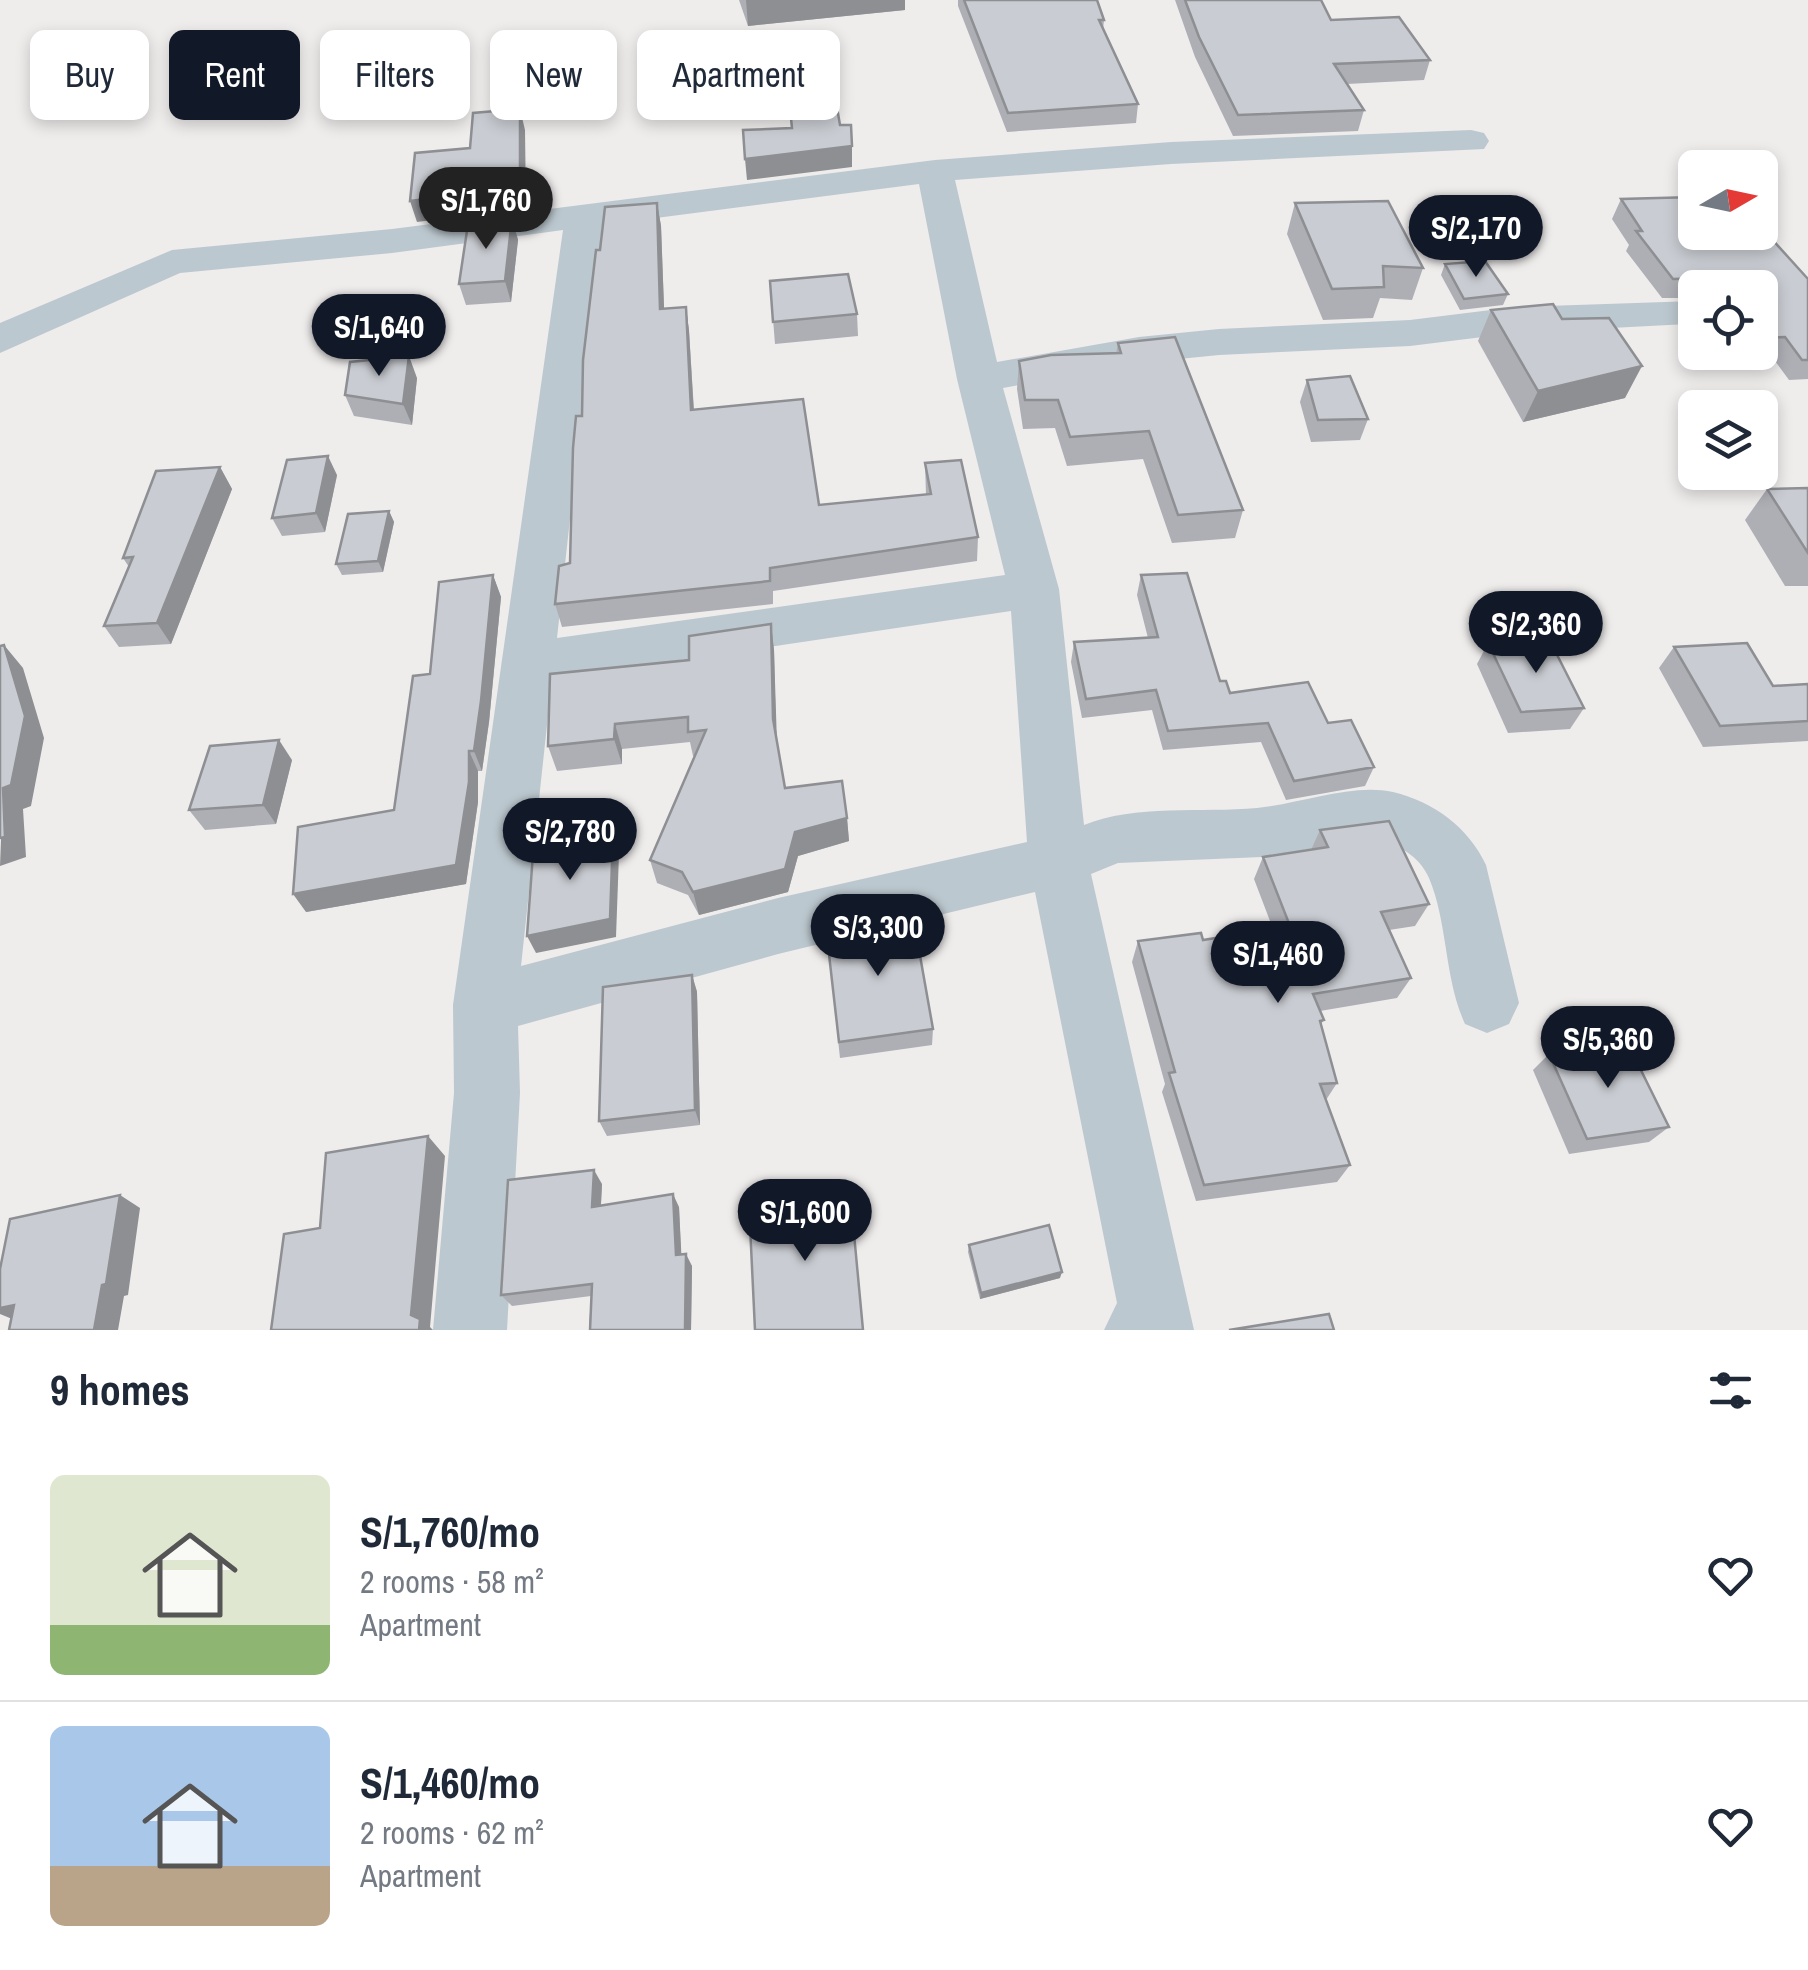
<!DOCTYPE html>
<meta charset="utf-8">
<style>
:root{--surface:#fff;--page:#f6f6f7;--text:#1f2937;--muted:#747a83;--line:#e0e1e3;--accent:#111827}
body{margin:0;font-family:"Archivo Narrow",sans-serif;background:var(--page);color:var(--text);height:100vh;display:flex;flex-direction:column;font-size:38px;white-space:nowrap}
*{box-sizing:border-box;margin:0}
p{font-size:32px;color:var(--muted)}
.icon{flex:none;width:55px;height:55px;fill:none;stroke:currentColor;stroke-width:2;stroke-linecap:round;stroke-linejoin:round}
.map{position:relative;height:1330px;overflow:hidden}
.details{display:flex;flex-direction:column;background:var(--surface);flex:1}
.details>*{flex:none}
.top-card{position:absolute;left:30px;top:30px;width:1000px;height:90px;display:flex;gap:20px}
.needle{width:65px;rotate:81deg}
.fabs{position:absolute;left:1678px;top:150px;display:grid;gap:20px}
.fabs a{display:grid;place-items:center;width:100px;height:100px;border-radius:15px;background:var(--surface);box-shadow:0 5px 15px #0003;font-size:50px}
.price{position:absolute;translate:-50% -85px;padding:0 22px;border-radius:35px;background:var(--accent);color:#fff;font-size:32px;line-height:65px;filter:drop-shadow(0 2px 5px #0008)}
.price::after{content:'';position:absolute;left:50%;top:60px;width:30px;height:22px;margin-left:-15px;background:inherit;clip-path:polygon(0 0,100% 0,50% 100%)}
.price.current{background:#222;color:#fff}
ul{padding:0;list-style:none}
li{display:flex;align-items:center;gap:30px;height:250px;padding:0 50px}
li+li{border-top:2px solid var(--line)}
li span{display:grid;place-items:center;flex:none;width:280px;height:200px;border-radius:15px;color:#555}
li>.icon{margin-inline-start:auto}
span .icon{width:120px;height:120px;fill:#fffc;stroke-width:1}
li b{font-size:42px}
h2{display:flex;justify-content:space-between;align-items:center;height:120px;padding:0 50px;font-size:42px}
.tag{padding:0 35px;border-radius:15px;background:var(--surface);box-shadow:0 5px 15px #0003;font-size:35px;line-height:90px}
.tag.current{background:var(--accent);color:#fff}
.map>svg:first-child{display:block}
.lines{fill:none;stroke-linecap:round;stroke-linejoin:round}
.minor{fill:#bcc8cf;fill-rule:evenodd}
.wall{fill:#adafb5}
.shaded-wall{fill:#8d8f93}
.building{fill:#c9ccd2;stroke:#8d8f93;stroke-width:2.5}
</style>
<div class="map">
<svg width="1808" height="1330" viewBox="0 0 1808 1330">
<rect width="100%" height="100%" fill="#efecec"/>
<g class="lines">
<path class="minor" d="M1471 130 1484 133 1489 141 1484 149 1171 164 955 180 997 362 1139 337 1219 329 1410 320 1515 307 1695 301V323L1688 324 1515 333 1410 346 1219 355 1139 363 1003 388 1059 589 1084 825C1135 804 1202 813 1257 808 1300 804 1351 783 1393 792 1434 802 1468 827 1486 865L1519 1003 1509 1024 1487 1033 1465 1024C1444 978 1448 923 1429 878 1420 856 1395 842 1373 838L1262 857 1118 863 1091 874 1194 1330H1104L1117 1303 1035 892 778 954 518 1026 520 1093 507 1330H433L454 1093 453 1005 563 230 392 253 180 273 0 353V323L172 250 392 229 935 160 1171 142ZM919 184 957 379 1005 575 557 638 602 225ZM1011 611 1027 842 778 898 521 966 552 679Z"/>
</g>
<g class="wall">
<path d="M739 0H905V10L748 26Z"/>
<path d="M958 0H1097L1104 20 1103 30 1138 104 1136 123 1007 132 958 6Z"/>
<path d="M1175 0H1321L1331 20 1430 60 1424 80 1347 84 1364 110 1358 131 1233 136 1195 57Z"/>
<path d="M1621 199 1808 279V379L1789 380 1772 357 1709 359 1704 352H1760V288H1695V298H1662L1626 251 1629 245 1612 219Z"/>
<path d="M657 203 661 226 664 309 686 307 689 331 694 410 819 505 926 495 925 463 978 537 977 561 773 591V604L562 627 555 604 570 563 582 416 600 250Z"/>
<path d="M1295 203 1423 268 1412 300 1380 298 1373 318 1323 320 1287 234Z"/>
<path d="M512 218 518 240 511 302 466 305 459 284Z"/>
<path d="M1445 264 1508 294 1503 305 1460 310 1441 275Z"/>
<path d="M770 281 857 314 858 336 775 344Z"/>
<path d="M1491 310 1562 319 1625 398 1523 422 1478 341Z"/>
<path d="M1695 311V340L1685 328Z"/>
<path d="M1118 343 1243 510 1235 538 1172 543 1143 459 1067 466 1055 428 1023 429 1017 389 1019 361 1116 354Z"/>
<path d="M417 378 412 425 354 416 345 395Z"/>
<path d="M1307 380 1368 419 1360 440 1311 442 1300 402Z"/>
<path d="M220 467 232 489 171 644 119 647 104 626 129 567 123 558Z"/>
<path d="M337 475 325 532 282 536 272 518Z"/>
<path d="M1808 488V586H1785L1745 520 1767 489Z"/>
<path d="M389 511 394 522 383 572 342 575 336 564Z"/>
<path d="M493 575 501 597 489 722 482 771H478V802L466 884 306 912 394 810 430 674Z"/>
<path d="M1141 575 1230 693 1328 723 1374 767 1365 786 1286 800 1261 742 1163 750 1152 710 1082 718 1071 662 1074 642 1148 638 1137 595Z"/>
<path d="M771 624 774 650 776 737 785 788 847 818 849 841 798 856 788 892 699 915 688 895 657 883 650 860 695 756H693L690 742 622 749V764L557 771 548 746 689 660Z"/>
<path d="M1488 643 1584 708 1570 729 1508 733 1477 664Z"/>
<path d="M1674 647 1773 686 1808 684V741L1703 747 1659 668Z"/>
<path d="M292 760 276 824 205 830 189 810Z"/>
<path d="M1320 830 1429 904 1415 926 1389 930 1411 978 1397 998 1320 1011 1324 1020 1321 1024 1337 1083 1326 1100 1350 1165 1337 1182 1196 1201 1162 1092 1165 1084 1132 962 1138 941 1203 940 1273 929 1254 879 1263 857 1311 850Z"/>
<path d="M826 928 933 1029 932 1045 840 1058Z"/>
<path d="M692 975 697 992 700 1125 607 1136 599 1121Z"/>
<path d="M1549 1054 1669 1127 1649 1142 1569 1154 1533 1070Z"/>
<path d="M602 1184 601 1206 679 1207 681 1254 692 1266 691 1330H589L591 1296 512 1306 501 1295Z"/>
<path d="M969 1245 1060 1278 980 1299 968 1252Z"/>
</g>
<g class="shaded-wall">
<path d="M746 0H905V10L748 26Z"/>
<path d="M520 109 525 130 526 208 417 222 410 201Z"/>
<path d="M852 146V167L747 180 745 159Z"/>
<path d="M657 203 661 226 665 333 660 309Z"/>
<path d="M512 218 518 240 511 302 505 281Z"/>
<path d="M686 307 689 331 695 433 691 410Z"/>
<path d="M409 356 417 378 412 425 403 404Z"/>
<path d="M1642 366 1625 398 1523 422 1538 391Z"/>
<path d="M328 456 337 475 325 532 316 513Z"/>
<path d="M220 467 232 489 171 644 157 623Z"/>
<path d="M389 511 394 522 383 572 378 561Z"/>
<path d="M493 575 501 597 489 722 482 771 474 751Z"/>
<path d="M771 624 774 650 777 744 773 719Z"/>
<path d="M4 645 23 668 44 738 31 806 23 809 26 857 0 866 3 788Z"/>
<path d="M615 724 622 749V764L614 739Z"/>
<path d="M279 740 292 760 276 824 263 805Z"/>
<path d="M469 751 478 771V802L466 884 306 912 293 894Z"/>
<path d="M847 818 849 841 798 856 788 892 699 915 693 892 795 832Z"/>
<path d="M613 835 619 854 616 937 536 953 527 936Z"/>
<path d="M692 975 697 992 700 1125 695 1110Z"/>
<path d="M428 1136 445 1156 430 1327 433 1330H419L411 1315Z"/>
<path d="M594 1170 602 1184 600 1220 592 1207Z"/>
<path d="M673 1194 679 1207 682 1267 676 1255Z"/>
<path d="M120 1195 140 1208 128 1295 124 1296 118 1330H94Z"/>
<path d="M686 1254 692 1266 691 1330H685Z"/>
<path d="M1062 1272 1060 1278 980 1299 981 1293Z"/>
<path d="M14 1305 17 1321 0 1314V1308Z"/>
</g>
<g class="building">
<path d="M964 0H1097L1104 20H1099L1138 104 1008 113Z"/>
<path d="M1185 0H1321L1331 20 1399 17 1430 60 1334 64 1364 110 1238 115 1199 37Z"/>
<path d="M830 67 840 125H851L852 146 745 159 743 130 792 128 786 70Z"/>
<path d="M520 109V187L410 201 415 153 470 148 473 113Z"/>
<path d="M1695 197V232H1760V226L1808 279V360H1802L1785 337 1760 338V288H1709V278L1673 279 1636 231H1642L1621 199Z"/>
<path d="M1388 201 1423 268 1383 266 1384 287 1332 289 1295 203Z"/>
<path d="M657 203 660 309 686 307 691 410 803 399 819 505 931 494 925 463 961 460 978 537 770 568V581L555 604 559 566 570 563 573 448 576 416H582L583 360 596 250H600L605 207Z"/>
<path d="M512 218 505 281 459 284 468 224Z"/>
<path d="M1485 261 1508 294 1464 299 1445 264Z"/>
<path d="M848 274 857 314 773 322 770 281Z"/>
<path d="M1553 304 1562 319 1609 318 1642 366 1538 391 1491 310Z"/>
<path d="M1175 337 1243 510 1178 515 1149 431 1070 437 1058 400H1025L1019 361 1051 355 1121 353 1118 343Z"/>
<path d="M409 356 403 404 345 395 350 362Z"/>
<path d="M1350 376 1368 419 1318 420 1307 380Z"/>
<path d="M328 456 316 513 272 518 287 460Z"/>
<path d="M220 467 157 623 104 626 133 557 123 558 156 471Z"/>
<path d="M1808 488V553L1767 489Z"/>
<path d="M389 511 378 561 336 564 348 514Z"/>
<path d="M1187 573 1220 681H1226L1230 693 1308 682 1328 723 1351 720 1374 767 1294 781 1268 723 1168 731 1156 690 1086 699 1074 642 1158 637 1141 575Z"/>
<path d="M493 575 481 701 474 751H469V782L456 865 293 894 298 827 394 810 413 676 430 674 439 582Z"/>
<path d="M771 624 773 719 785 788 842 781 847 818 795 832 785 869 693 892 682 872 650 860 706 730 688 732V717L615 724 614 739 548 746 550 674 689 660V636Z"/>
<path d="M1549 639 1584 708 1521 712 1488 643Z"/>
<path d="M1747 643 1773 686 1808 684V721L1720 726 1674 647Z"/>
<path d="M4 645 25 716 11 785 3 788 5 837 0 838V646Z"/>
<path d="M279 740 263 805 189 810 210 746Z"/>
<path d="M1389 821 1429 904 1381 912 1411 978 1313 994 1324 1020 1320 1021 1337 1083 1320 1084 1350 1165 1204 1185 1169 1073 1175 1072 1138 941 1201 933 1203 940 1290 926 1263 857 1328 847 1320 830Z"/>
<path d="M613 835 610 919 527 936 534 840Z"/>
<path d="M913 916 933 1029 839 1042 826 928Z"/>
<path d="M692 975 695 1110 599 1121 603 987Z"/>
<path d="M1628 1044 1669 1127 1587 1139 1549 1054Z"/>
<path d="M428 1136 411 1315 420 1319 419 1330H271L284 1234 320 1228 326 1153Z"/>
<path d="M594 1170 592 1207 673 1194 676 1255 686 1254 685 1330H590L592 1284 501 1295 508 1180Z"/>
<path d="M850 1191 863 1330H755L749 1204Z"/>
<path d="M120 1195 106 1284 102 1285 94 1330H9L14 1305 0 1308V1269L10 1219Z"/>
<path d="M1049 1225 1062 1272 981 1293 969 1245Z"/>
<path d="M1329 1314 1334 1330H1229Z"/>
</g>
</svg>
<div class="fabs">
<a><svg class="needle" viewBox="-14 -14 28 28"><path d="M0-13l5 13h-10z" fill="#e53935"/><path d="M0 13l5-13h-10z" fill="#747a83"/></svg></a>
<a><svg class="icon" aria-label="locate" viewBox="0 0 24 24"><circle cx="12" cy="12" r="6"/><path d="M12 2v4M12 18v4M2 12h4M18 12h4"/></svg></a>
<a><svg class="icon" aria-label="layers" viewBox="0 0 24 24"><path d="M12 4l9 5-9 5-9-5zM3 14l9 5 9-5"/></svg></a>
</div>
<b class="price current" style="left:486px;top:252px">S/1,760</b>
<b class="price" style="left:1476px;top:280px">S/2,170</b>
<b class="price" style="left:379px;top:379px">S/1,640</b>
<b class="price" style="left:1536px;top:676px">S/2,360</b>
<b class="price" style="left:570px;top:883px">S/2,780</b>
<b class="price" style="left:878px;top:979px">S/3,300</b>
<b class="price" style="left:1278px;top:1006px">S/1,460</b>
<b class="price" style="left:1608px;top:1091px">S/5,360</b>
<b class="price" style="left:805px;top:1264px">S/1,600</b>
<div class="top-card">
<a class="tag">Buy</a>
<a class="tag current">Rent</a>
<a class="tag">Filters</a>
<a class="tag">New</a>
<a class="tag">Apartment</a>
</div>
</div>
<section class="details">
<h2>9 homes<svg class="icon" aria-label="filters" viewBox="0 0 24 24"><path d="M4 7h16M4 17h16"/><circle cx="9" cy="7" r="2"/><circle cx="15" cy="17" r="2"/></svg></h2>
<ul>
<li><span style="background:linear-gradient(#dfe7d0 75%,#8fb573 0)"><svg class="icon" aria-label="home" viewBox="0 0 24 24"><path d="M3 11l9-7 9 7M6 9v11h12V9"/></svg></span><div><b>S/1,760/mo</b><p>2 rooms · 58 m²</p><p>Apartment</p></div><svg class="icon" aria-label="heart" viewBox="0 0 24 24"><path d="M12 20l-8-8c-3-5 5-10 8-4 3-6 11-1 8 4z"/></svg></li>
<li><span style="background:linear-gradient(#a9c7e8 70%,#b9a48a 0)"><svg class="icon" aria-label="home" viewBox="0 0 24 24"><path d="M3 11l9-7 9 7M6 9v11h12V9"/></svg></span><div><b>S/1,460/mo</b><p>2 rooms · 62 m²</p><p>Apartment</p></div><svg class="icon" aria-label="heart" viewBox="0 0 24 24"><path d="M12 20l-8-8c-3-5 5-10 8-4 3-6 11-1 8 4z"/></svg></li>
</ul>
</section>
